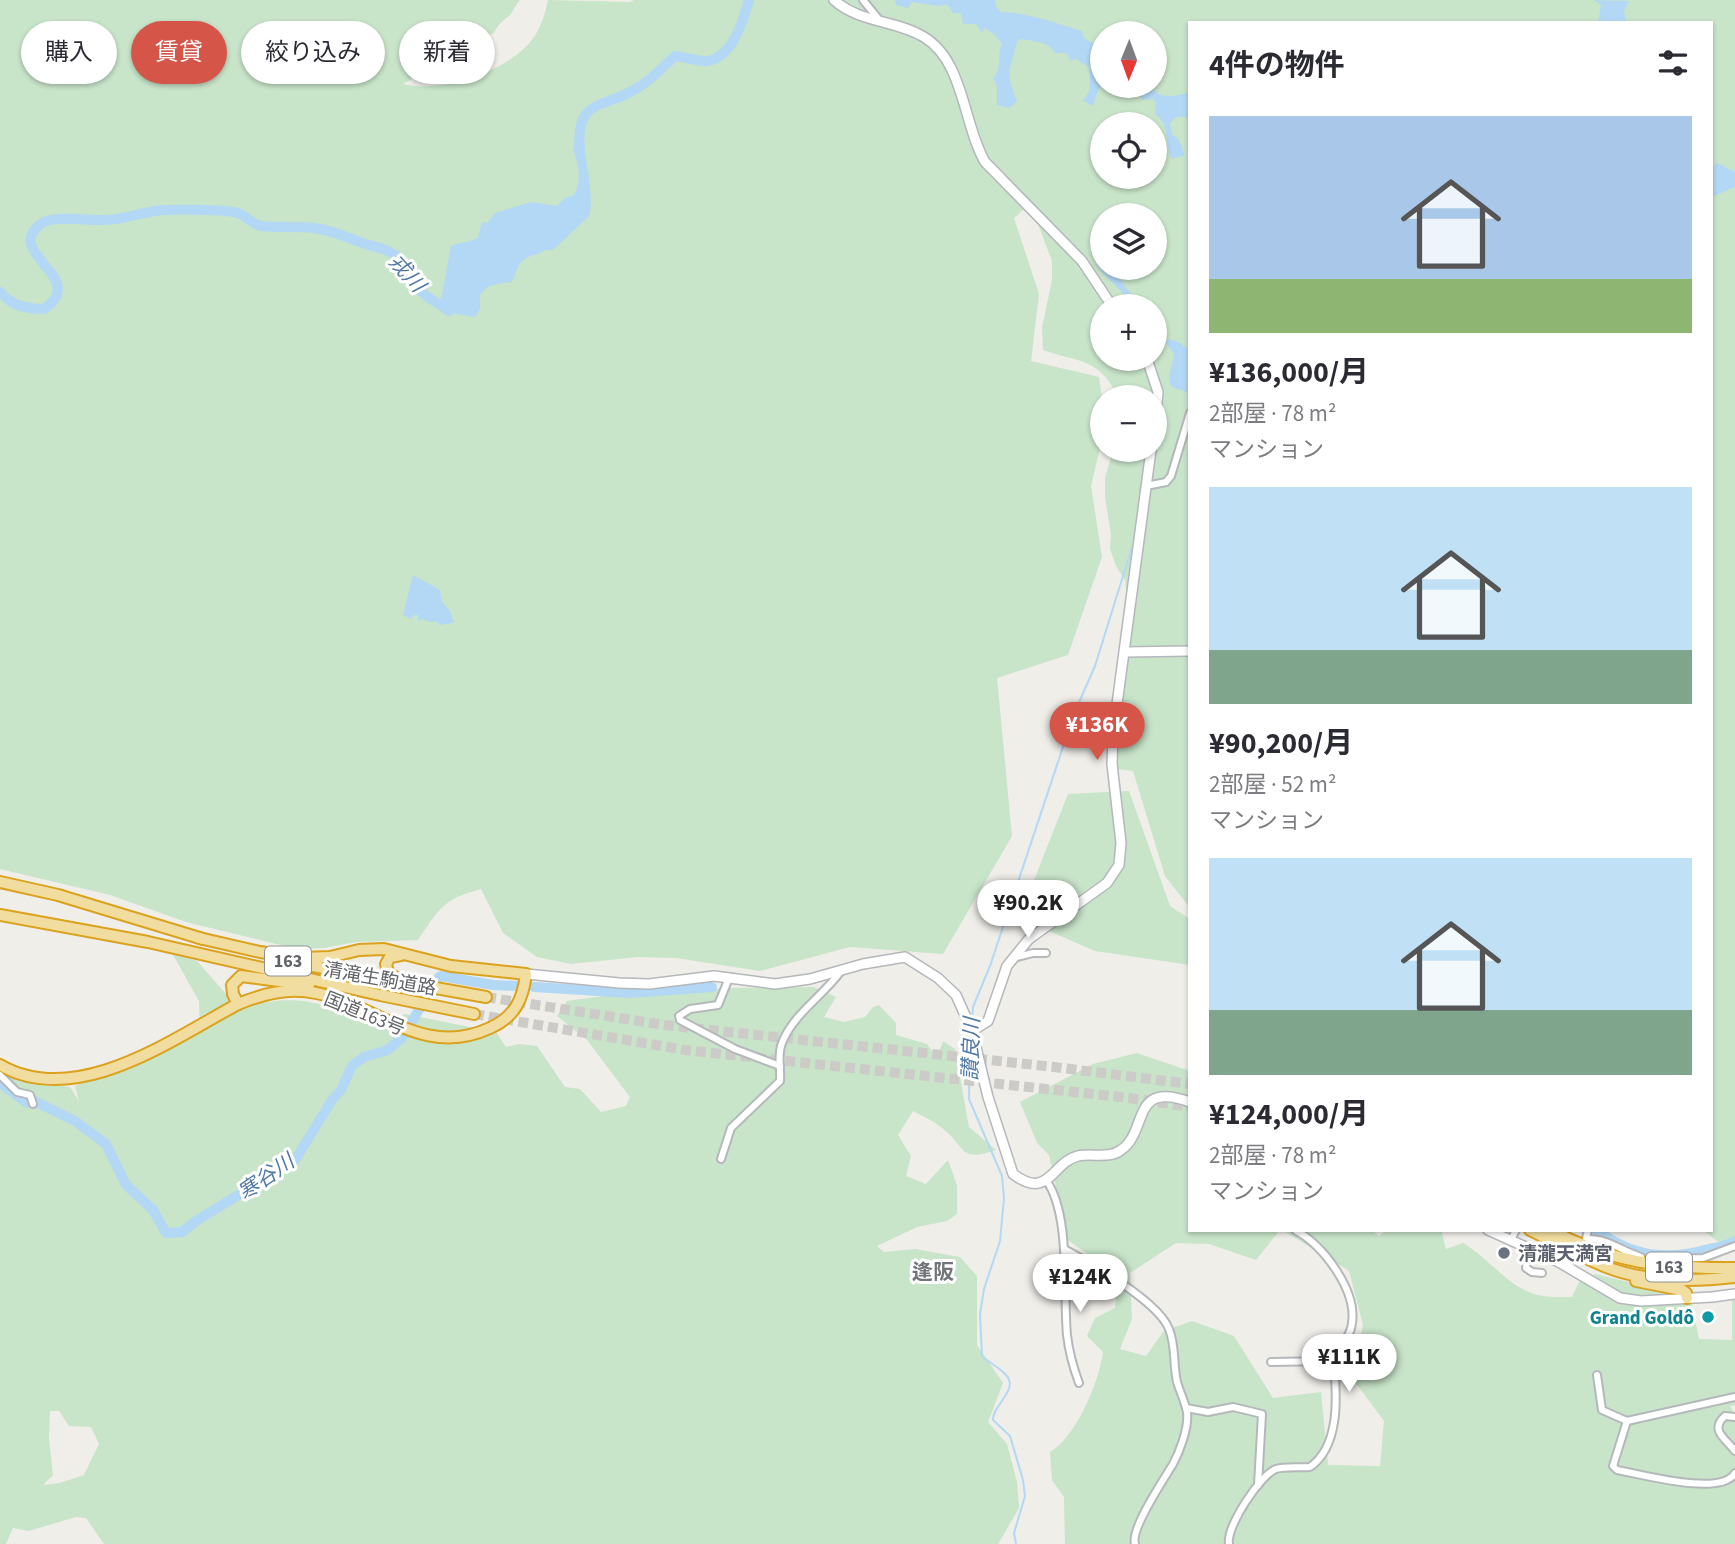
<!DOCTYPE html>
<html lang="ja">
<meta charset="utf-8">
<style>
:root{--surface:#fff;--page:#f7f7f7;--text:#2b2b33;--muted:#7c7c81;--accent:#d55649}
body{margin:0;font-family:"Source Sans 3","Noto Sans JP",sans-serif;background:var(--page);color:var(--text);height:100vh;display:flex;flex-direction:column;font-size:26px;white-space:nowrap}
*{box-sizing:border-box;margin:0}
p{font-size:23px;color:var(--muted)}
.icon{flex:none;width:38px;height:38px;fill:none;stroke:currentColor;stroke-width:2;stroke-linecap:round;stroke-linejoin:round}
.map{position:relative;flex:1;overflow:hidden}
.panel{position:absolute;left:1188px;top:21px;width:525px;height:1211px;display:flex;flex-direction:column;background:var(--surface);border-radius:0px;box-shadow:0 2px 5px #0004}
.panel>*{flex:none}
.hud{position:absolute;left:21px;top:21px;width:665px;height:63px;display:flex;gap:14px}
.needle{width:46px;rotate:181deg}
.fabs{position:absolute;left:1090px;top:21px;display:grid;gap:14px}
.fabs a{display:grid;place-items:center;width:77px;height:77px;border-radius:50%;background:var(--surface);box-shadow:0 2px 5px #0004;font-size:35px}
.price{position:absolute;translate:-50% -60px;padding:0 16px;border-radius:24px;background:#fff;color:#222;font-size:23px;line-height:46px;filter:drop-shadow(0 2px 4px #0008)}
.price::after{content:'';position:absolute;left:50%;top:42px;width:21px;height:16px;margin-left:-10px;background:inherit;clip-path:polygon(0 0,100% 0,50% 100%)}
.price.active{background:var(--accent);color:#fff}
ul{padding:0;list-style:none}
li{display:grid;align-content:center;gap:14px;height:371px;padding:0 21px}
li span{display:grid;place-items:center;height:217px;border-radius:0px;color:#555}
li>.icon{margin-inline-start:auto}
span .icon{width:126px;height:126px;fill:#fffc;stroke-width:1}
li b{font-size:30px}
h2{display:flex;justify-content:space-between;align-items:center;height:84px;padding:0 21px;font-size:30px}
.tag{padding:0 24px;border-radius:32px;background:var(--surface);box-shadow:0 2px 5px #0004;font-size:24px;line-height:63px}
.tag.active{background:var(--accent);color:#fff}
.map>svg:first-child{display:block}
.green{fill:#c8e4c9;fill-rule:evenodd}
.water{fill:#b3d8f5}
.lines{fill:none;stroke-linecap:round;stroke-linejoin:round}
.stream{stroke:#b3d8f5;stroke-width:2}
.river{stroke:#b3d8f5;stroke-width:10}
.highway-tunnel{stroke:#cccbc8;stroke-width:10;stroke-dasharray:10 5;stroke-linecap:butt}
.street-casing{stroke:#b5b8bb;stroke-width:10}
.secondary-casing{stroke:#b4b7bb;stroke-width:12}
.highway-casing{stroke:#dba21d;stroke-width:14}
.street{stroke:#fff;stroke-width:6}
.secondary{stroke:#fff;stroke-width:9}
.highway{stroke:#f1dd9f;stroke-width:10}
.worship-dot{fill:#6b7280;stroke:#fff;stroke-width:2.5}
.culture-dot{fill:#0f9aa8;stroke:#fff;stroke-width:2.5}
.labels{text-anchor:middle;stroke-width:6;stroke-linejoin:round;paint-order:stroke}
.shield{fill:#fff;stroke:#909295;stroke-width:2}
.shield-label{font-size:18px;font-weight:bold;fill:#606367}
.street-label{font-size:19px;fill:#606367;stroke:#fff}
.worship-label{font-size:19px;font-weight:bold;fill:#5b616d;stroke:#fff;text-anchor:start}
.culture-label{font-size:19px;font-weight:bold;fill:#0d838f;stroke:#fff;text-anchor:end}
.water-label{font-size:21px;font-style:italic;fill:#5179a6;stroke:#fff}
.neighbourhood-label{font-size:21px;font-weight:bold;fill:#717478;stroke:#fff}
</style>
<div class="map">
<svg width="1735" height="1544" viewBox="0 0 1735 1544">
<rect width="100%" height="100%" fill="#f0eee9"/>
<g class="green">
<path d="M0 0H520C515 5 514 10 510 15 503 21 498 24 494 33L461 47C455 61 451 62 437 60L429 68 423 69 419 75 403 84C441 94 507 72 532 40 541 28 545 14 548 0L630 2 634 0H1735V1248L1721 1244 1703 1230H1712V23H1190V908L1165 876 1133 771 1118 769C1111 738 1121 708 1125 677 1129 648 1126 619 1126 589L1125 580 1116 566 1110 549 1111 534 1105 498V478L1113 450H1155V397H1118C1099 357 1079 363 1043 350L1042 328 1052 280V261L1036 219 1050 234 1055 226 1031 203 1014 218 1039 294 1031 361 1099 377 1102 399V439L1091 486 1102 557 1068 655 997 678 1012 836 943 954 850 947 760 971 676 958 637 957 571 964 537 957 503 933 481 889C443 899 439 909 418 940L356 942 324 948 297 949 186 922 110 895 0 869ZM1102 33H1155V86H1102ZM1102 124H1155V177H1102ZM1102 215H1155V268H1102ZM1102 306H1155V359H1102Z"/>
<path d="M1129 791 1170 906 1190 919V965L1095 951 1019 918 1068 794Z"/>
<path d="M172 953 197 961 240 1010C293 989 332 1006 381 1026L405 1014 475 1028 494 1029 506 1047 520 1044 537 1046 565 1087 580 1089 601 1112 626 1106 630 1097 587 1040 557 1016 567 1001 603 996 731 988 814 987 836 997 824 1017 844 1022 865 1017 873 1007 879 1005 896 1023V1035L927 1044 937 1058 943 1041 955 1049 969 1127 996 1150C958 1163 967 1147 942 1128 934 1121 922 1116 913 1111L898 1135 911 1156 906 1176 926 1184 948 1160 957 1185V1214L947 1221 917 1227 877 1246 884 1252 915 1249 960 1257 977 1276V1345L1003 1383 988 1422 1007 1444 1017 1482 1019 1508 998 1544H104L86 1518 76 1517 29 1531 13 1528 6 1544H0V1070L18 1079 70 1087 79 1101 75 1086 132 1065 183 1039 191 1038 200 1030 199 1001ZM50 1411H59L69 1426 91 1427 99 1444 84 1475 60 1483 43 1485 53 1475 49 1438Z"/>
<path d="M1137 1053 1190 1071V1230H1280L1256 1260 1209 1244 1176 1243 1130 1273 1132 1319 1120 1349 1146 1356 1164 1331 1192 1321 1234 1336 1273 1398 1321 1392 1328 1465 1380 1466 1384 1421 1352 1378 1363 1325 1349 1271 1282 1230H1372L1379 1236 1387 1230H1441L1446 1249 1463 1243C1486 1256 1508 1286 1534 1294 1545 1298 1560 1297 1572 1297L1579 1282 1595 1274 1670 1292 1679 1304H1692L1699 1339 1732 1340V1297H1735V1405L1730 1406 1735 1415V1544H1065L1064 1497 1052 1480 1050 1452C1076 1437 1099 1382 1103 1352L1087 1336 1095 1318 1115 1308 1119 1277 1068 1240 1049 1155 1037 1143 1020 1102 1093 1064Z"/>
</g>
<g class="water">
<path d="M895 0H995L996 7 1001 12C1030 13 1054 23 1082 31L1084 38 1096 45 1102 52V84L1098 90 1093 106 1083 101 1090 90V68L1076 59 1070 61 1067 53H1055C1049 41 1032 41 1020 39L1017 42C1009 74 1005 70 1017 101L1009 108 997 105V86L993 78C1003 69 996 56 1002 44L994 34 984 28 982 33 976 24H963L961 13H953L947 4 939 6 912 2 908 8 896 5Z"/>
<path d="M1594 0 1629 1 1624 11 1626 22 1598 23 1601 5Z"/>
<path d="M1122 86H1150C1160 100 1175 97 1190 92V117C1182 119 1176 112 1170 125L1172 135 1178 138 1185 155 1172 159C1164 144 1171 125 1155 114L1156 103 1153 99 1143 100 1140 95 1133 93 1129 88Z"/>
<path d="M576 135 582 136C585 157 595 198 589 216L553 250C545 248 544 252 537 254 518 259 519 266 512 282 498 284 489 283 480 295V309L475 317 451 313 440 306 451 246C460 242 470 243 478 237L482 222 487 223 495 213 531 202 557 206 565 198 574 195C582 182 579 164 573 151Z"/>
<path d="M1717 163 1735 172V187L1712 197V168Z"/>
<path d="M1095 261H1102V268H1116C1119 279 1129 295 1140 301 1149 306 1151 303 1161 311L1164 326 1155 331V306H1130C1122 286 1104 280 1095 261Z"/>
<path d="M1168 339 1179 342 1190 351V393L1172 387C1166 375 1173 367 1174 354L1166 343Z"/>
<path d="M413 575 440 590 442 602 450 611 454 623 439 625 437 621 431 622 421 619 418 622V615H414L411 619 403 615Z"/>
</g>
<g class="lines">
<g class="stream">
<path d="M972 1020 973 1007 990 966 1074 714 1095 666 1133 544"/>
<path d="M970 1039 969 1099 1002 1176 1004 1198 1000 1241 984 1289 980 1314 982 1356C989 1363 999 1367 1005 1374 1021 1389 992 1405 993 1420L1010 1436 1023 1480 1025 1496 1014 1533 1016 1544"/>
</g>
<g class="river">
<path d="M580 149C575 101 601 108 632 91 649 82 661 69 675 56 684 57 698 62 707 61 733 58 743 20 749 0"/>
<path d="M0 292C12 306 26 309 44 309 91 277 0 253 42 223 56 215 89 221 105 220 125 220 143 211 163 210 181 210 222 208 238 213 246 216 252 224 261 226 278 228 297 226 314 228 333 230 348 238 365 244 373 246 383 248 390 252 406 260 408 277 419 289 427 299 439 303 449 311"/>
<path d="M534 987 629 993 712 987"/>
<path d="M0 1083 27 1103 34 1101 75 1121 106 1144 126 1185 153 1210 166 1233 182 1232 196 1221 295 1160 332 1100 341 1090 352 1066 364 1057 387 1050 402 1038 438 978 441 976 493 985 518 986"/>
<path d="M1596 1230C1635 1257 1664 1261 1709 1249 1719 1247 1726 1246 1735 1241"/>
</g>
<g class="highway-tunnel">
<path d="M486 997 664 1025 1054 1067 1190 1084"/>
<path d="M474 1014 685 1050 1130 1098 1190 1107"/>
</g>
<g class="street-casing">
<g id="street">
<path d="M863 0 880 21"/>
<path d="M1146 486 1166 482 1171 476 1190 413"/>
<path d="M1013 958 1033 953H1046"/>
<path d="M729 978 718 1005 690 1009 679 1016 680 1020 735 1049 780 1066"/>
<path d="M0 1075 17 1092 30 1095 33 1104"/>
<path d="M721 1159 731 1128 780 1081C781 1068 777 1055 782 1043 793 1014 824 995 841 971"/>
<path d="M1046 1180C1071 1214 1063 1293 1067 1335 1069 1352 1073 1367 1079 1383"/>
<path d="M1295 1230C1323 1245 1357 1290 1352 1323 1351 1336 1338 1351 1331 1361"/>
<path d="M1588 1230 1586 1238C1592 1240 1598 1239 1603 1241 1616 1245 1628 1253 1641 1257"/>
<path d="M1511 1240 1516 1230"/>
<path d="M1528 1248 1526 1268 1532 1272 1542 1273"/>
<path d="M1064 1249C1090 1263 1158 1301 1169 1329 1176 1346 1173 1365 1177 1382 1180 1392 1185 1402 1187 1412 1189 1427 1180 1451 1173 1464 1164 1479 1130 1529 1135 1544"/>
<path d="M1652 1259 1703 1258 1735 1246"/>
<path d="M1271 1362 1331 1361"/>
<path d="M1597 1375 1602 1410 1627 1421 1735 1397"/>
<path d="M1186 1408 1208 1412 1233 1407 1262 1414 1258 1485"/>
<path d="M1735 1417 1725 1416C1709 1430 1726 1439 1735 1451"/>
<path d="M1627 1421 1613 1466 1617 1470C1641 1474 1721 1497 1735 1473"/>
<path d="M1229 1544C1226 1527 1260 1475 1276 1469 1286 1466 1299 1468 1310 1467 1340 1446 1337 1397 1334 1364L1331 1361"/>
</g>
</g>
<g class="secondary-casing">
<g id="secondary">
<path d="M834 0C859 23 896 20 924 37 964 61 963 124 985 162L1082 261 1112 306"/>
<path d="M1147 359 1158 392 1155 423"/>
<path d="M1125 652 1190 651"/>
<path d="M526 974 619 983 649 984 714 976 775 984 810 979 863 964 905 957 938 978 956 995 972 1031 988 1097 1013 1174C1049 1201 1052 1162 1078 1156 1092 1153 1110 1159 1121 1150 1149 1131 1130 1080 1190 1102"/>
<path d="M972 1031 988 1021 1007 966 1029 939 1107 883 1119 865 1121 843 1112 764 1113 734 1151 450"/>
<path d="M1488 1230 1557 1261 1620 1298 1641 1301 1712 1297 1735 1294"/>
</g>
</g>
<g class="highway-casing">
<g id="highway">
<path d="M0 882 58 895 203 939"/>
<path d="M0 915 148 942 380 995 474 1014"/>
<path d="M296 963 486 997"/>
<path d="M400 980 388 973 386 964 390 957 401 955"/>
<path d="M238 1004 233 994 232 985 241 976 309 985"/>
<path d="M0 1065C76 1109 171 1040 238 1004 263 994 288 987 316 993 378 1005 423 1059 490 1028 515 1017 523 999 526 974L451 966 384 949 359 950 330 957 301 958 260 952 199 938"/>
<path d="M1530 1230C1555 1242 1579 1256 1604 1266 1645 1283 1693 1282 1735 1277"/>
<path d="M1550 1230C1614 1263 1664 1269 1735 1268"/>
<path d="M1636 1281 1682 1290 1686 1293 1687 1298"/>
</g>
</g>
<use href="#street" class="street"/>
<use href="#secondary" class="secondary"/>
<use href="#highway" class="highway"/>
</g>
<circle class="worship-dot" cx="1504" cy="1253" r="7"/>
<circle class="culture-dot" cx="1708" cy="1317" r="7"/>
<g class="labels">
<g class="shield">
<rect x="265" y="946.5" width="46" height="29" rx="5"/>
<rect x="1646" y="1252.5" width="46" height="29" rx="5"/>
</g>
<g class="shield-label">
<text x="288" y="967">163</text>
<text x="1669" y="1273">163</text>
</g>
<g class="street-label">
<text transform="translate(380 978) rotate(10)" y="7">清滝生駒道路</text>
<text transform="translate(365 1013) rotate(22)" y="7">国道163号</text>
</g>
<g class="worship-label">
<text x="1518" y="1260">清瀧天満宮</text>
</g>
<g class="culture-label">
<text x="1694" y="1324">Grand Goldô</text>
</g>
<g class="water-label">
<text transform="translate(407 273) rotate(48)" y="7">戎川</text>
<text transform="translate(971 1049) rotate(-88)" y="7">讃良川</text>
<text transform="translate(266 1177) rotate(-35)" y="7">寒谷川</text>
</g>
<g class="neighbourhood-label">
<text x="933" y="1279">逢阪</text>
</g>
</g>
</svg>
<div class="fabs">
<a><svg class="needle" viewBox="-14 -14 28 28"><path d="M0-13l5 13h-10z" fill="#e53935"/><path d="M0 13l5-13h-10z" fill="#7c7c81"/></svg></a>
<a><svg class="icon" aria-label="locate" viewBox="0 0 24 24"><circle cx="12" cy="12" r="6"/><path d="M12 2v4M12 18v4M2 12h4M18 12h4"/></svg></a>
<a><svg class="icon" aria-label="layers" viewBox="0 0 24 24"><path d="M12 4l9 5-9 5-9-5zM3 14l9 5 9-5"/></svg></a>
<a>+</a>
<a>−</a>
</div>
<b class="price active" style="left:1097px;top:762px">¥136K</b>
<b class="price" style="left:1028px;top:940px">¥90.2K</b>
<b class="price" style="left:1080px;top:1314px">¥124K</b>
<b class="price" style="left:1349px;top:1394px">¥111K</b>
<div class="hud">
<a class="tag">購入</a>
<a class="tag active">賃貸</a>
<a class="tag">絞り込み</a>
<a class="tag">新着</a>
</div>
<section class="panel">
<h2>4件の物件<svg class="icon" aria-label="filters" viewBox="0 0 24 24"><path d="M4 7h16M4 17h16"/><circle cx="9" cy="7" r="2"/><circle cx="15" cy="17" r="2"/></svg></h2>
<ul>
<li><span style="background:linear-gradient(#a9c7e8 75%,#8fb573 0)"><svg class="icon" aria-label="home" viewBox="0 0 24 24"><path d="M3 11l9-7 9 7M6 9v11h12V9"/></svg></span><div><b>¥136,000/月</b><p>2部屋 · 78 m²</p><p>マンション</p></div></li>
<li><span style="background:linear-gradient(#bfe0f5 75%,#7fa58c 0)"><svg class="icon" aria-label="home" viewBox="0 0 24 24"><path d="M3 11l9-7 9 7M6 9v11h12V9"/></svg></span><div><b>¥90,200/月</b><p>2部屋 · 52 m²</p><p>マンション</p></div></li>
<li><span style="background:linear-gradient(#bfe0f5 70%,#7fa58c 0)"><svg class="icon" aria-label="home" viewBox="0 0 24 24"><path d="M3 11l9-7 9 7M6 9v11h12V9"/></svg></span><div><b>¥124,000/月</b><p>2部屋 · 78 m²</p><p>マンション</p></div></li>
</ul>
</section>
</div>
